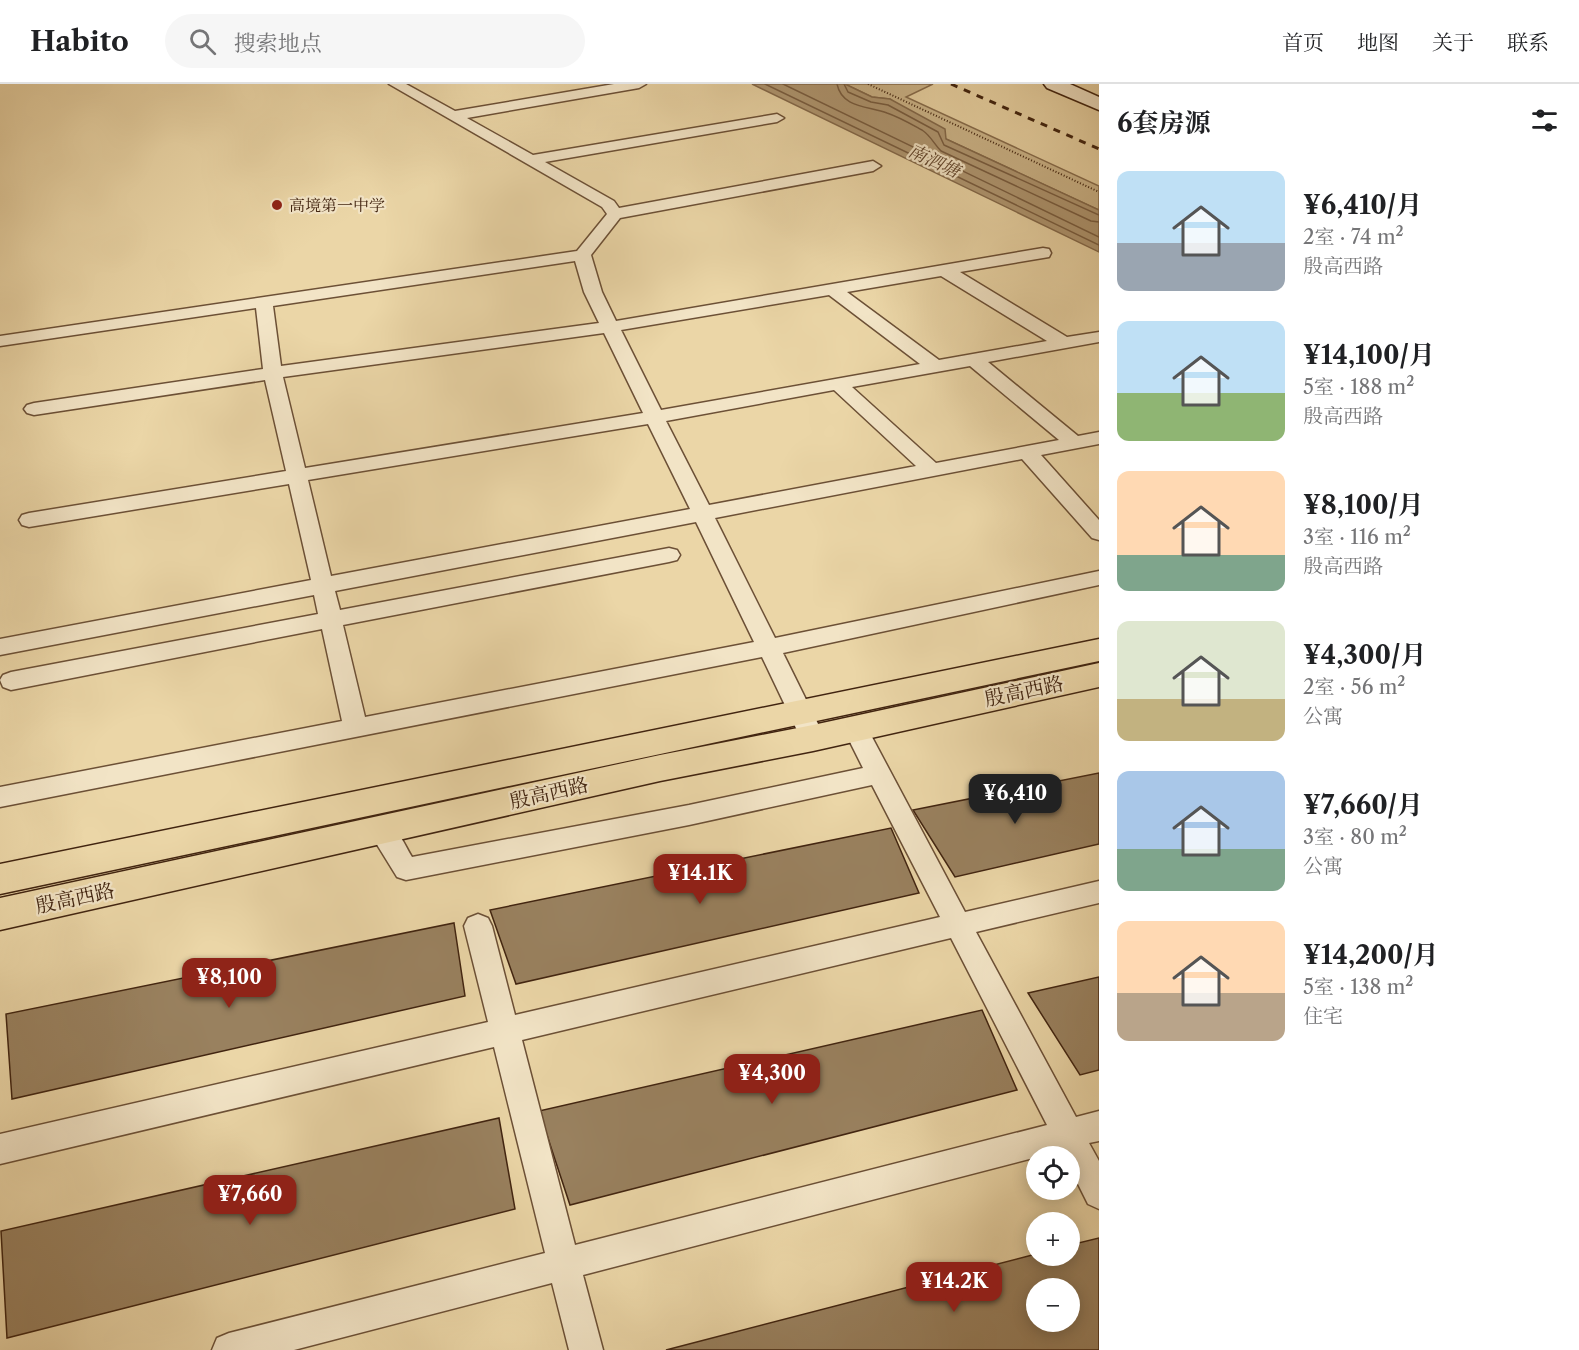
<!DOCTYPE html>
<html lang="zh">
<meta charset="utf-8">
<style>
:root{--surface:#fff;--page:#f6f6f6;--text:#202124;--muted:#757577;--line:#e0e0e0;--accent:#8f2418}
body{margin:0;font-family:"Libre Caslon Text","Noto Serif SC",serif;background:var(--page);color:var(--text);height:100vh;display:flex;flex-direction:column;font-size:22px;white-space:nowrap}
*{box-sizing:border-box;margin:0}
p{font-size:20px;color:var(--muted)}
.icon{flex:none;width:33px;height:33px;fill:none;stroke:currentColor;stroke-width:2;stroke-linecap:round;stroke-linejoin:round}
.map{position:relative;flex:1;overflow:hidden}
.sheet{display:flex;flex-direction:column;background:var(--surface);width:480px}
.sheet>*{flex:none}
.tools{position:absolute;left:1026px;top:1062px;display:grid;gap:12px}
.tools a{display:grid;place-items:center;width:54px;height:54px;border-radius:50%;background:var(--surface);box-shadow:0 3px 15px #0003;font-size:30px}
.price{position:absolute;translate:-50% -51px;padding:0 14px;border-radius:12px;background:var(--accent);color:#fff;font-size:20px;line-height:39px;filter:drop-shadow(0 2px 3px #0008)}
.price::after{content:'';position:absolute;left:50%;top:36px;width:18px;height:14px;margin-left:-9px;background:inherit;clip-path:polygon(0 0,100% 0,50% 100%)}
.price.active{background:#222;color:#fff}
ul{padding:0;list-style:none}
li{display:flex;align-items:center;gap:18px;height:150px;padding:0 18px}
li span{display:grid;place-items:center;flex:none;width:168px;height:120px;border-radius:12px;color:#555}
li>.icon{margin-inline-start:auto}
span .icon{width:72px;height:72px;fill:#fffc;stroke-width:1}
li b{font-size:26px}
h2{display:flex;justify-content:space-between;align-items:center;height:72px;padding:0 18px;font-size:26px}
header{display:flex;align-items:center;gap:36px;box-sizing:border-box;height:84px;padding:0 30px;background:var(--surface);border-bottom:2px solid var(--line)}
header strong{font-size:28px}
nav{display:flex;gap:33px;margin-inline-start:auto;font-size:21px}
.search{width:420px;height:54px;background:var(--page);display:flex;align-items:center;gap:15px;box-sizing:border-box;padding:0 21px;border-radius:33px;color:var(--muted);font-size:22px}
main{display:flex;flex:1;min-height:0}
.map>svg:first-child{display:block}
.green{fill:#ceb88d;stroke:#886e4e;stroke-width:1.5}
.water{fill:#b19974;stroke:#846a4c;stroke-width:1.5}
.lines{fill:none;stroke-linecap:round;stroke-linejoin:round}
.shore{stroke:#795e42;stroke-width:1.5}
.building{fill:#99815f;stroke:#412410;stroke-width:1.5;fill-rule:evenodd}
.lane-casing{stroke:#6c5036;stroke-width:3}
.secondary-casing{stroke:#412410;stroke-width:3}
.primary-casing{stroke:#412410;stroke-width:3}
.path{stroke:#412410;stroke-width:2;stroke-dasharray:1 2;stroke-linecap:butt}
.lane{fill:#f2e4c6;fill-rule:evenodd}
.secondary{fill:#f2e4c6;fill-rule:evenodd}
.primary{fill:#ebd6a7;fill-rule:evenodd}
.rail{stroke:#412410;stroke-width:3;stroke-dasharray:7 7;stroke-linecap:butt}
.poi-dot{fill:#8f2418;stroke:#f2e4c6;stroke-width:2}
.labels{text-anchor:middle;stroke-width:4.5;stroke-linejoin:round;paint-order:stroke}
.far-poi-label{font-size:16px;fill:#412410;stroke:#f2e4c6;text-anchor:start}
.far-water-label{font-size:18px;font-style:italic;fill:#63472e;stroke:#f2e4c6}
.street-label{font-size:20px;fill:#412410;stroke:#f2e4c6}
</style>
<header>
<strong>Habito</strong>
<div class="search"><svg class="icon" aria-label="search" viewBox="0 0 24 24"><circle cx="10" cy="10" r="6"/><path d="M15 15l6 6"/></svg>搜索地点</div>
<nav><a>首页</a><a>地图</a><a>关于</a><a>联系</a></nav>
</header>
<main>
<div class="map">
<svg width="1099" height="1266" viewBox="0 0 1099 1266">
<rect width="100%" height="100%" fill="#ebd6a7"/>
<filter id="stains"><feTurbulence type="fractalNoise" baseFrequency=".00333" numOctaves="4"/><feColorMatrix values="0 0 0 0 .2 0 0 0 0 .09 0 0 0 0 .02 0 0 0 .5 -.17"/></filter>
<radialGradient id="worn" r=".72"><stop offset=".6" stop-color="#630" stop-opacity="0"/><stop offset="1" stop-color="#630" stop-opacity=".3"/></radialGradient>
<path class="green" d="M845 0H933L906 13 1099 102V126L946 55 890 15 872 13Z"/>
<path class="water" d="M752 0H845L872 13 890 15 945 45 946 55 1099 126V168Z"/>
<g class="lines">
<g class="shore">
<path d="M765 0 1099 161"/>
<path d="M783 0 1099 153"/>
<path d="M837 0C842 24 868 22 887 29 899 33 911 40 922 46 931 52 934 60 941 67L1091 137 1099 138"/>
<path d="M844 0 848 8 871 18 888 21 938 48 944 61 1099 131"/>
</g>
</g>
<g class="building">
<path d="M1099 689V760L955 793 913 726Z"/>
<path d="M891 744 919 809 516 900 490 826Z"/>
<path d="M454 839 465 912 12 1015 6 930Z"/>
<path d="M1099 893V986L1080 991 1028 909Z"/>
<path d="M982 926 1017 1006 570 1121 539 1027Z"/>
<path d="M499 1034 515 1125 7 1254 1 1147Z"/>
<path d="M1099 1154V1266H666L1036 1170 1070 1172V1161ZM1036 1204H1070V1238H1036Z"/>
</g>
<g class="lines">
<g class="lane-casing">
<g id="lane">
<path d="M389 0H406L455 27 614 0H646L639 4 467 34 533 71 777 30 784 34 777 38 545 78 614 117 619 124 873 77 881 82 873 87 620 134 591 171 602 208 616 237 1043 164 1049 165 1051 169 1049 173 960 188 1067 253 1099 248V258L988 278 1078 352 1099 348V360L1041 371 1099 436V456L1092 454 1022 375 715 434 775 554 1099 487V501L783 569 825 654 822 661 813 663 804 661 762 573 0 723V703L342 637 322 545 11 606 3 603 0 596 3 591 11 588 318 530 314 511 0 571V555L311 496 289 400 29 443 22 441 19 436 22 431 29 429 286 387 265 296 34 331 27 329 24 325 27 321 34 319 263 285 256 224 0 262V252L577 167 607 130 602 123ZM575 177 584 208 599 239 281 282 273 222ZM941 192 1047 257 939 276 847 208ZM829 211 920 280 661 326 621 246ZM604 249 643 329 305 384 283 293ZM970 282 1059 356 936 379 852 303ZM834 306 916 382 709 421 666 337ZM648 340 690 425 331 492 308 396ZM696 438 754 558 365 633 343 541 669 478 677 476 680 471 677 466 669 464 340 526 335 507Z"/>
<path d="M855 635 864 638 965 828 1099 797V819L976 848 1076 1033 1099 1027V1057L1089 1059 1099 1077V1125L1088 1120 1070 1084V1072H1063L1060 1067 583 1191 603 1266H569L552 1199 294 1266H212L217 1254 229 1249 545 1169 494 963 0 1080V1050L488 938 464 842 468 834 478 830 488 834 492 842 515 931 940 833 872 701 689 741 406 796 397 793 368 746 372 739C394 731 402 757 412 773L689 721 863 684 843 644 846 638ZM951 854 1047 1041 575 1161 522 956Z"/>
</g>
</g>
<g class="secondary-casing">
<path id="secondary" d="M1044 0H1070L1099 13V26L1047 4Z"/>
</g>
<g class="primary-casing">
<g id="primary">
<path d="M1099 555V577L0 810V780Z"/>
<path d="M1099 579V603L813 667 660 697 0 846V814L660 671 813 641Z"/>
</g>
</g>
<path class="path" d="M868 0 1099 108"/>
<use href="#lane" class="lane"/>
<use href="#secondary" class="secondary"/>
<use href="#primary" class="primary"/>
<path class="rail" d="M951 0 1099 65"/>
</g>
<circle class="poi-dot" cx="277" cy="121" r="6"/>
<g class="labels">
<g class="far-poi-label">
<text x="289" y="127">高境第一中学</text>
</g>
<g class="far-water-label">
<text transform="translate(934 77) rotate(25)" y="6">南泗塘</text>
</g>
<g class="street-label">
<text transform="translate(1024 607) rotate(-12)" y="7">殷高西路</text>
<text transform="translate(549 709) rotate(-13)" y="7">殷高西路</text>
<text transform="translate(75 814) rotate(-12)" y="7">殷高西路</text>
</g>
</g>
<rect width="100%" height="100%" filter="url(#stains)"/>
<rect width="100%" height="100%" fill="url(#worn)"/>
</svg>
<div class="tools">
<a><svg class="icon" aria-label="locate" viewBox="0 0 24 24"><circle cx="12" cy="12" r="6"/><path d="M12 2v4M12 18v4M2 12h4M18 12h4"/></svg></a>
<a>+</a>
<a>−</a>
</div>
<b class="price active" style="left:1015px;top:741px">¥6,410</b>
<b class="price" style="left:700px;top:821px">¥14.1K</b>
<b class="price" style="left:229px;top:925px">¥8,100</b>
<b class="price" style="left:772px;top:1021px">¥4,300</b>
<b class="price" style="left:250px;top:1142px">¥7,660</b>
<b class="price" style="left:954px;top:1229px">¥14.2K</b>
</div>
<section class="sheet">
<h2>6套房源<svg class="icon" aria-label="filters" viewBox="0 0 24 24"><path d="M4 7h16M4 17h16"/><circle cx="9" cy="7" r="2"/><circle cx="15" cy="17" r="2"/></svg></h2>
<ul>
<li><span style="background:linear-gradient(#bfe0f5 60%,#9aa5b1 0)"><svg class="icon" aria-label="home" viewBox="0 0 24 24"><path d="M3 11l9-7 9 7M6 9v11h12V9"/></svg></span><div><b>¥6,410/月</b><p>2室 · 74 m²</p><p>殷高西路</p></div></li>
<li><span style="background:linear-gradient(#bfe0f5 60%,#8fb573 0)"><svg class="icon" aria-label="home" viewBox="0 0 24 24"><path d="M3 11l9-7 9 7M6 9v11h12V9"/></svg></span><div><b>¥14,100/月</b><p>5室 · 188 m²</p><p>殷高西路</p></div></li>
<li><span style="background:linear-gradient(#ffd9b3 70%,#7fa58c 0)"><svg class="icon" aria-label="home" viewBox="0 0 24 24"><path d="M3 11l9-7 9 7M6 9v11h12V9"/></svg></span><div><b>¥8,100/月</b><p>3室 · 116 m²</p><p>殷高西路</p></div></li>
<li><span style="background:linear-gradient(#dfe7d0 65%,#c2b280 0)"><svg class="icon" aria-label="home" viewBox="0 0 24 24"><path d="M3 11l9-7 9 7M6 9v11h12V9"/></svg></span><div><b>¥4,300/月</b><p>2室 · 56 m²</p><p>公寓</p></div></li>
<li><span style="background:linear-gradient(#a9c7e8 65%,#7fa58c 0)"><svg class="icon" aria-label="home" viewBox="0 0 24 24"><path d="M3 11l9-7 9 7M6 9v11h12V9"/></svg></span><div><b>¥7,660/月</b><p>3室 · 80 m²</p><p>公寓</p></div></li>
<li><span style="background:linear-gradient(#ffd9b3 60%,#b9a48a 0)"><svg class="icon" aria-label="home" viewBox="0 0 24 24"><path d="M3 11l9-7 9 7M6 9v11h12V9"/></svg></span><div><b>¥14,200/月</b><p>5室 · 138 m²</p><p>住宅</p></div></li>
</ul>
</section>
</main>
